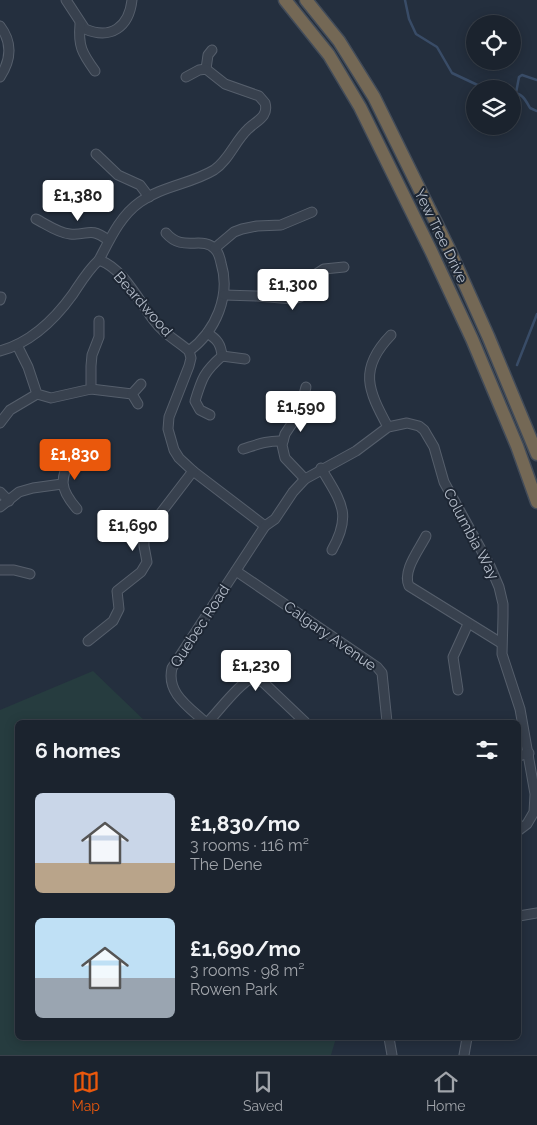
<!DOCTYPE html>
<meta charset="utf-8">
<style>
:root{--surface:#1b232e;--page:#282f3a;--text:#f1f3f6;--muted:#a0a4aa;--line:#39404a;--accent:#ea580c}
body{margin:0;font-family:Raleway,sans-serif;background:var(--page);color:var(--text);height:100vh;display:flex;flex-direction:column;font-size:19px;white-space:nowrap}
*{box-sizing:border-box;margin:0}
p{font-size:16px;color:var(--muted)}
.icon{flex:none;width:28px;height:28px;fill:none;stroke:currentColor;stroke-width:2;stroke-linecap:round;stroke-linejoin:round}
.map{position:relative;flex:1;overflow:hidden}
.panel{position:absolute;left:15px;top:720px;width:506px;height:320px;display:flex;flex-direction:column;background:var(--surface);border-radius:8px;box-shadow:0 2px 12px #0003,0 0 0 1px var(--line)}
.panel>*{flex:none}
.controls{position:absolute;left:466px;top:15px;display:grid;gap:10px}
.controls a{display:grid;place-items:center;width:55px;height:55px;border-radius:50%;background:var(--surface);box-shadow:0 2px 12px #0003,0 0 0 1px var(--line);font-size:25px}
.price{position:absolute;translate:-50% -42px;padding:0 11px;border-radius:5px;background:#fff;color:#222;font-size:16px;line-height:32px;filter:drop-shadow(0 1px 2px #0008)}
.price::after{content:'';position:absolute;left:50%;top:30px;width:15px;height:11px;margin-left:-8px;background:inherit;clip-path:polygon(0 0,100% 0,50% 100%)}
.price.selected{background:var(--accent);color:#fff}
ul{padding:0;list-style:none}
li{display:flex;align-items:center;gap:15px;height:125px;padding:0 20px}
li span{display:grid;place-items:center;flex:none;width:140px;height:100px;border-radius:8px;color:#555}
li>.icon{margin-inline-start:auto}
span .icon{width:60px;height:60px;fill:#fffc;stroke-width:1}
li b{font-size:21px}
h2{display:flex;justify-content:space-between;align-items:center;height:60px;padding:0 20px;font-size:21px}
.tabs{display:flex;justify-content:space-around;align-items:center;height:70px;border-top:1px solid var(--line);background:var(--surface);font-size:14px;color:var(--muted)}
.tabs a{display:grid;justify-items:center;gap:2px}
.tabs .selected{color:var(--accent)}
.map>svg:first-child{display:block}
.green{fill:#263c3f}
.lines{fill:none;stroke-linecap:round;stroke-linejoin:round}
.stream{stroke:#394c67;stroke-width:2.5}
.minor-casing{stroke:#565f6c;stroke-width:11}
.highway-casing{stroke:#434c59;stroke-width:15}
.minor{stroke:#38414e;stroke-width:9}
.highway{stroke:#746855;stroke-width:12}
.labels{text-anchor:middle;stroke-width:4;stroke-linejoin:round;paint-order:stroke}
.street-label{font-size:15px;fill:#b4bcc9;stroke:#1d2633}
</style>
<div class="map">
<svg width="537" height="1055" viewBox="0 0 537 1055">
<rect width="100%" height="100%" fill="#242f3e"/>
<path class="green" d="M93 671 146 722H18V1038H336L331 1055H0V710Z"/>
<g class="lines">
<g class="stream">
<path d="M405 0 409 19 416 34 437 47 452 73 486 89"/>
<path d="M512 93C522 92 526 101 530 108L537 111"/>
<path d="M516 93 519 77 522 75 537 80"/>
<path d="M517 365 537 314"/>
</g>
<g class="minor-casing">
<g id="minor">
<path d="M66 0 85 29C111 40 129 27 132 0"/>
<path d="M80 24C78 46 82 53 95 71"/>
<path d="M0 26C13 43 11 60 0 77"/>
<path d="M206 69 208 55 212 50"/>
<path d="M96 154 118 175 140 185 149 197"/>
<path d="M36 219C46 224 58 233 70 234 88 236 89 226 108 240"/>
<path d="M166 233C183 253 202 235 215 249 218 252 220 258 221 263 231 295 216 331 189 351"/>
<path d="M215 248 234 232 242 229 257 226 281 225 312 212"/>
<path d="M99 260C110 239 120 216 140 202 162 186 191 184 214 170 229 160 235 141 248 129 256 121 269 117 265 103L259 96 225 84 206 69 199 70 186 77"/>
<path d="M224 295 257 296 293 299 300 297 305 292 313 276 324 269 344 267"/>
<path d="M0 300 1 297"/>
<path d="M207 333C217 339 221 344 222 356 204 372 202 378 195 401L200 410 210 415"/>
<path d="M17 345 28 367 37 394 51 398 91 389V366L92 355 99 337V321"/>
<path d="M0 351C30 343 55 319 73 294 81 282 88 270 99 260 125 269 140 304 156 323 165 335 178 341 189 351L191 358 189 366 169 417 168 429 174 450 179 458 193 471 265 526"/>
<path d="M222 356 245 359"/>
<path d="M91 389 132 394"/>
<path d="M138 404 132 394 141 384"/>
<path d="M0 423 10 410 37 394"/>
<path d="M388 427C368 390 358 369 391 335"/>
<path d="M243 449C256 445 268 440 283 441"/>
<path d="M71 455C61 480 58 487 77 509"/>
<path d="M321 468C340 501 353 513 332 550"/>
<path d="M305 479 285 458 282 445 285 434 299 413 306 387"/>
<path d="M0 492 9 501"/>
<path d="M0 507 19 492 33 488 62 484"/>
<path d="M426 536C419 550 402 571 409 586L501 643"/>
<path d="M0 570H14L30 574"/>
<path d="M236 571 377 667 382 673 387 722"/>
<path d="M88 641 113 621 119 609 117 591 141 572 147 562 144 546V535L193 471"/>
<path d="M458 690 453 657 468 624"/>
<path d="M205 722C189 707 166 693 172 668L265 526 275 519 293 492 305 479 356 451 388 427 407 423 419 426 424 430 434 447 444 482 490 566 499 587 503 604V617L502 654 520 709 535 794 534 812 527 824 519 830"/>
<path d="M208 722C217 713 238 685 249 680 255 678 260 680 264 683L305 722"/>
<path d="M519 756 529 753"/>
<path d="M519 916 537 913"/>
<path d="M389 1038 392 1055"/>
<path d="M464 1055 467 1038"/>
</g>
</g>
<g class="highway-casing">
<g id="highway">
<path d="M285 0 329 55 360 107 431 251 472 339 517 446 537 502"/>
<path d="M306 0 339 41 374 97 449 249 488 336 537 454"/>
</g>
</g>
<use href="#minor" class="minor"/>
<use href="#highway" class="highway"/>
</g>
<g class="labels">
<g class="street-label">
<text transform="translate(441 236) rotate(64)" y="5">Yew Tree Drive</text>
<text transform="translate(143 304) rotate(49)" y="5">Beardwood</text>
<text transform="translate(471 534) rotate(62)" y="5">Columbia Way</text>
<text transform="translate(200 626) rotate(-57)" y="5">Quebec Road</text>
<text transform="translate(330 636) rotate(35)" y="5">Calgary Avenue</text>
</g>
</g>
</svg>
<div class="controls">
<a><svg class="icon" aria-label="locate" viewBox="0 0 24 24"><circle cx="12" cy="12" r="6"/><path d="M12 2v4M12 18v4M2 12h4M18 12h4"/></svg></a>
<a><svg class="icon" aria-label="layers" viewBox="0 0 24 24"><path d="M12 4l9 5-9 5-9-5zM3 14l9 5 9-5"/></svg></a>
</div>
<b class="price" style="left:78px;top:222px">£1,380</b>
<b class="price" style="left:293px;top:311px">£1,300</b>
<b class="price" style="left:301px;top:433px">£1,590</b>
<b class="price selected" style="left:75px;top:481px">£1,830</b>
<b class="price" style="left:133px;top:552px">£1,690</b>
<b class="price" style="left:256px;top:692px">£1,230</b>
<section class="panel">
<h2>6 homes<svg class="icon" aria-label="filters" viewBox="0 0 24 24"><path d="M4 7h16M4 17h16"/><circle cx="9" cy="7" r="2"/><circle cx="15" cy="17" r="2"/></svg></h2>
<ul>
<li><span style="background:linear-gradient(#c9d6e8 70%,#b9a48a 0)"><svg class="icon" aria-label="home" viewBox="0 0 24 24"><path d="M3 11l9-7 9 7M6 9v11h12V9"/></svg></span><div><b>£1,830/mo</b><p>3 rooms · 116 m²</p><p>The Dene</p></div></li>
<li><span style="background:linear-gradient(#bfe0f5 60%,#9aa5b1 0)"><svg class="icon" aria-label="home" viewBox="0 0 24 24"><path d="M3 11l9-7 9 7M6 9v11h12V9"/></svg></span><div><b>£1,690/mo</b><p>3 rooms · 98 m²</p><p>Rowen Park</p></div></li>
</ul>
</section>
</div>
<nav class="tabs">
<a class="selected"><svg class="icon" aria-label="map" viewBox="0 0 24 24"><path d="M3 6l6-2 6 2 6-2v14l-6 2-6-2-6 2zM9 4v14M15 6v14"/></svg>Map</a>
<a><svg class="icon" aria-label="saved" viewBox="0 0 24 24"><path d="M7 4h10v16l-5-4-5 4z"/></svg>Saved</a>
<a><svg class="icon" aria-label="home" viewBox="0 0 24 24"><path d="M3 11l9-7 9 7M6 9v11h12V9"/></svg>Home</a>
</nav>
